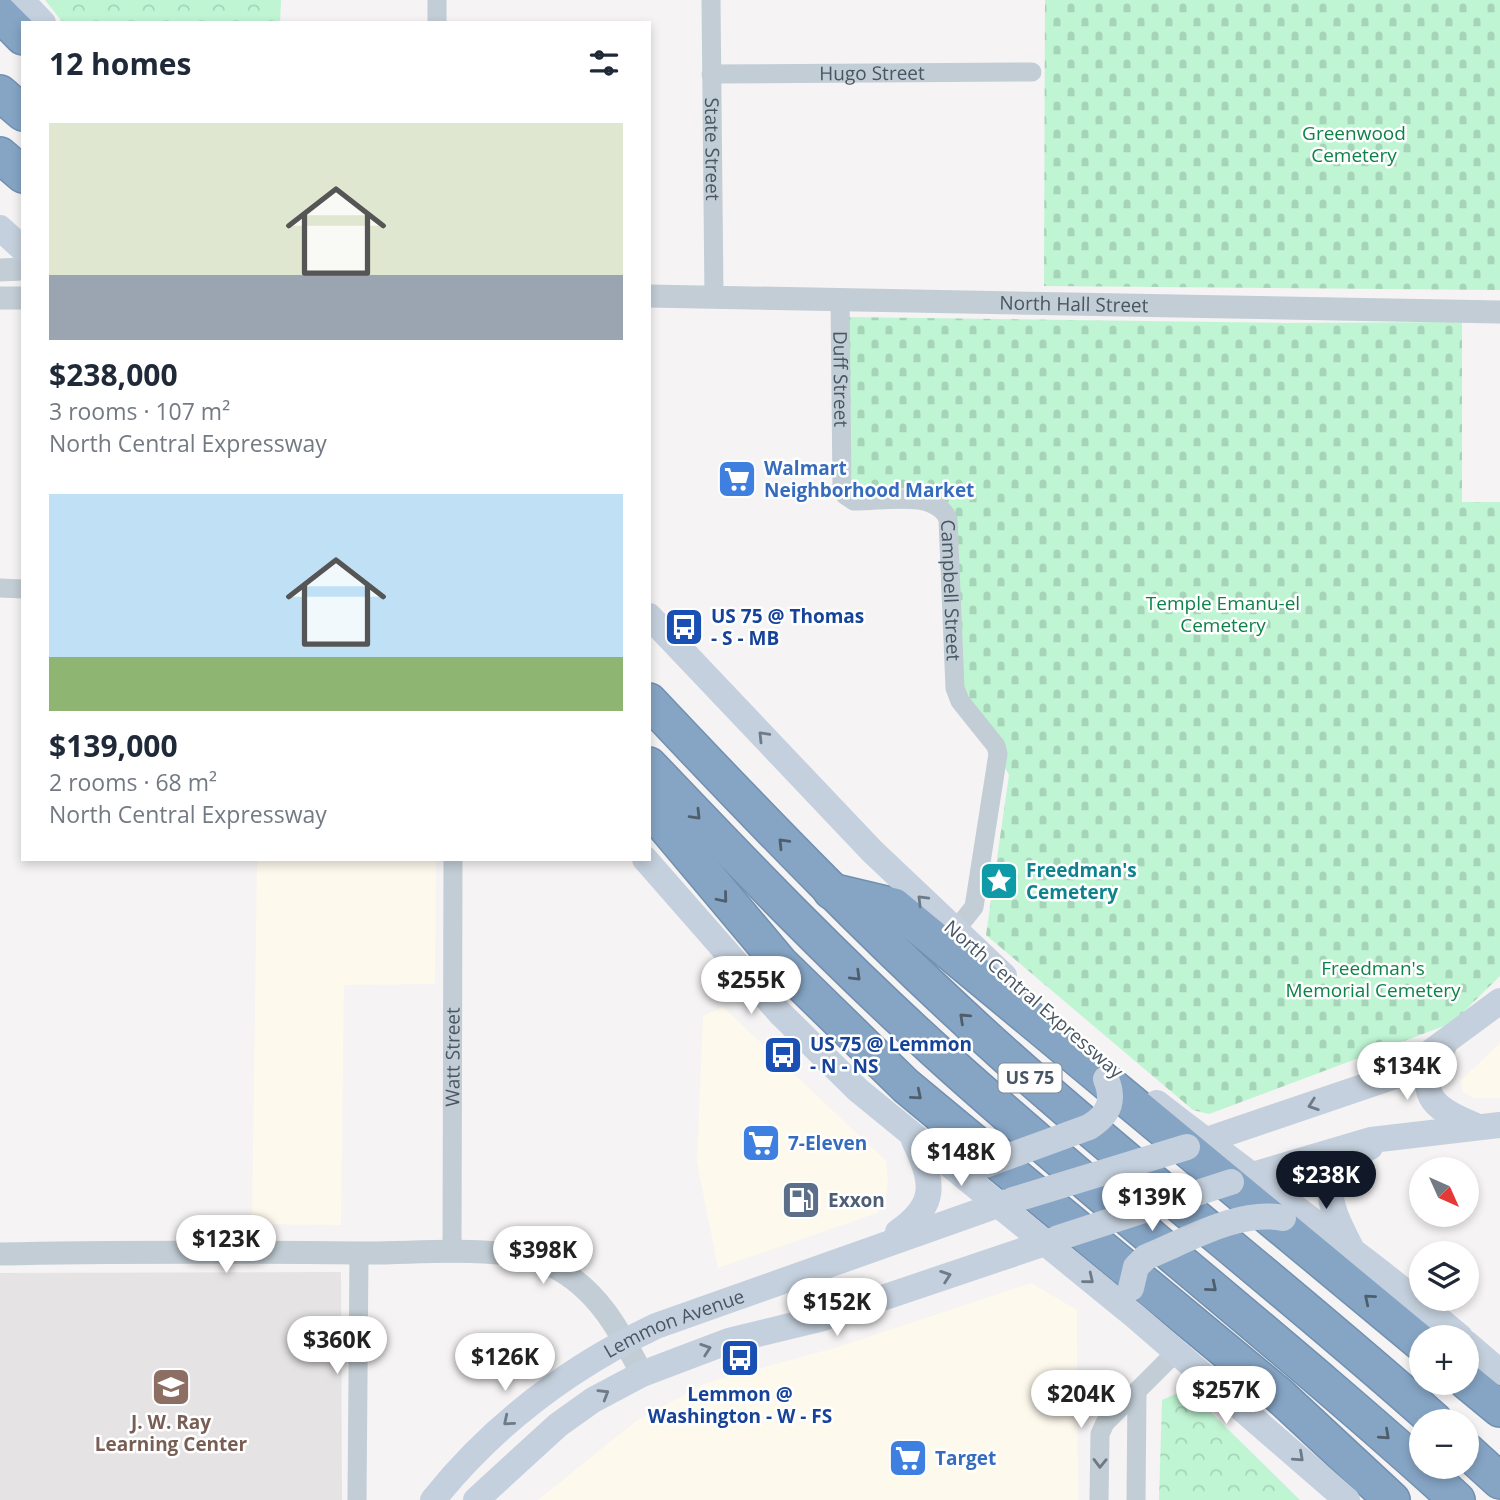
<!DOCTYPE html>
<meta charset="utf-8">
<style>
:root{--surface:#fff;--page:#f2f2f3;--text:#1f2937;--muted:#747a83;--accent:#111827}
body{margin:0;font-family:"Open Sans",sans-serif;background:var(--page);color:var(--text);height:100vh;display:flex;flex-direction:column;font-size:26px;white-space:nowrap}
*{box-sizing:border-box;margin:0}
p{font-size:23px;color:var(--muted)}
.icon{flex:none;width:38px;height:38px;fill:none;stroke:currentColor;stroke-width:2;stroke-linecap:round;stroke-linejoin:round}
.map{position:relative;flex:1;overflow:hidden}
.sheet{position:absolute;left:21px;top:21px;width:630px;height:840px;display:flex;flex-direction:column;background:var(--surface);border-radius:0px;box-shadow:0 4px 10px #0003}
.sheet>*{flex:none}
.needle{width:46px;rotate:135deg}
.tools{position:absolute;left:1409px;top:1157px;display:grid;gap:14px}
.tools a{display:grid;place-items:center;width:70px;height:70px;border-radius:50%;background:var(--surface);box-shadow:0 4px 10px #0003;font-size:35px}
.price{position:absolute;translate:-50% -60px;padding:0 16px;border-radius:24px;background:#fff;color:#222;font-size:23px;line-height:46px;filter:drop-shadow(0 2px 4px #0008)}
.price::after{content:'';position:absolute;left:50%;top:42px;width:21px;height:16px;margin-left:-10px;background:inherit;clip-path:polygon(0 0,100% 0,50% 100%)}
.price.active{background:var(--accent);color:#fff}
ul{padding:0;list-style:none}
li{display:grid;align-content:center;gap:14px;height:371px;padding:0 28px}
li span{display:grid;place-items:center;height:217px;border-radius:0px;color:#555}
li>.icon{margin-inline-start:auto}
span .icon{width:126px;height:126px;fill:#fffc;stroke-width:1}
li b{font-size:30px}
h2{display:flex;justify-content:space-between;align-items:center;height:84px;padding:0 28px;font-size:30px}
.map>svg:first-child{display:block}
.commercial{fill:#fef9ed}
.education{fill:#e6e3e5}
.forest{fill:url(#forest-crowns)}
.cemetery{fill:url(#cemetery-stones)}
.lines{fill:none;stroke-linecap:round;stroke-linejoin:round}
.motorway-casing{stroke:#7190b1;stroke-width:38}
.minor{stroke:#c2cdd5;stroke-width:19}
.tertiary{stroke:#c2cdd5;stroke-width:23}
.secondary{stroke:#c4d0dd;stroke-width:26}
.motorway{stroke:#86a5c5;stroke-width:35}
.secondary-bridge{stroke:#c4d0dd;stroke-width:26}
.oneway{stroke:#6d7b88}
.oneway2{stroke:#4e5e6d}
.oneway3{stroke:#6d7a85}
.labels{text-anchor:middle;stroke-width:5;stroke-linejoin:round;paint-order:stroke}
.shield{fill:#fff;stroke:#7f8992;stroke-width:2}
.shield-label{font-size:18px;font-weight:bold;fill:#485663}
.street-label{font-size:19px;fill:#485663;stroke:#fff}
.park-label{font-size:19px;fill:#0e8248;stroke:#fff}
.shop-label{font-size:19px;font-weight:bold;fill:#366cbe;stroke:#fff;text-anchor:start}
.transit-label{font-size:19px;font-weight:bold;fill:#164399;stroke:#fff;text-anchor:start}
.culture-label{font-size:19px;font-weight:bold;fill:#0d838f;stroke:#fff;text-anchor:start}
.service-label{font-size:19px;font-weight:bold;fill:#4e5e75;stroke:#fff;text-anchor:start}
.education-label{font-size:19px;font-weight:bold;fill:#785e54;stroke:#fff}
</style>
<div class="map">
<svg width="1500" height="1500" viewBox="0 0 1500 1500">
<defs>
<pattern id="forest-crowns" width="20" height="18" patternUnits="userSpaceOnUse" patternTransform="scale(1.75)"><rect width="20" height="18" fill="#bff5d3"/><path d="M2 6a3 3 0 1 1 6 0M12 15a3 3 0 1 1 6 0" fill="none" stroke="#a6d4b8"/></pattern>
<pattern id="cemetery-stones" width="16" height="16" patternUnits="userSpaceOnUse" patternTransform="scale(1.75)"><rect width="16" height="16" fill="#bff5d3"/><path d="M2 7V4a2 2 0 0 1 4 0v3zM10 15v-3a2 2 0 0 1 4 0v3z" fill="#a6d4b8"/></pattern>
</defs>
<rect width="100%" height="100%" fill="#f5f3f3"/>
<g class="commercial">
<path d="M257 859H436L435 984 344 985 341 1225 252 1224Z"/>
<path d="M723 1007 886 1161 888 1182 885 1204 877 1213 718 1268 697 1162 703 1016Z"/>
<path d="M1500 1043V1098H1473L1463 1092 1461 1080Z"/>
<path d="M1031 1283 1077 1310 1078 1500H538L636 1421 706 1383 838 1347Z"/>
</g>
<path class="education" d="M341 1272 342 1500H0V1273Z"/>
<g class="forest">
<path d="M45 0H281L280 23H63Z"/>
<path d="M1187 1389 1300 1500H1159L1162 1400Z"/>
</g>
<g class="cemetery">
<path d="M1045 0H1500V290L1044 286Z"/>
<path d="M844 317 1284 323 1462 322V502H1500V976L1452 1023 1209 1114 1193 1110 986 935 1009 775 962 689 953 513 852 492Z"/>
</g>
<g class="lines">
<g class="motorway-casing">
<g id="motorway">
<path d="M0 14 23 37"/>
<path d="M0 93 23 113"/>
<path d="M0 155 23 175"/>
<path d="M649 701C764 823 881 944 1006 1056 1146 1181 1295 1296 1435 1421"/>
<path d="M649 765C746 867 844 969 949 1063 1115 1212 1292 1350 1457 1500"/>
<path d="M649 807 780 963 906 1086 1279 1395 1392 1500"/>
<path d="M831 891 894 906 1421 1343"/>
<path d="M1466 1381 1500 1409"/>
<path d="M1466 1450 1500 1481"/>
</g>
</g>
<g class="minor">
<path id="s1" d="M711 0 714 298"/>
<path d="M437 23V0"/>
<path id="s2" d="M711 74 1032 72"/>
<path id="s3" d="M840 299 842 488 845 495 854 501C881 502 935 489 948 519L955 688 960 701 996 746 998 754 974 907 954 932"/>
<path d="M0 588 23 589"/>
<path id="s4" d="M452 1253 453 859"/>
<path d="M357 1500 359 1253"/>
<path d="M1099 1500 1100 1434 1105 1423 1176 1352"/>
<path d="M1136 1500 1137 1391"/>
</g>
<g class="tertiary">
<path d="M0 270 23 269"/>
<path id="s5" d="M649 296 1500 312"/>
<path d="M0 298H23"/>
<path d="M0 1254C120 1251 241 1252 362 1253 417 1254 501 1243 552 1266 597 1288 620 1331 642 1374"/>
</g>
<g class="secondary">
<path d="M21 0 43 23"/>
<path d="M0 228 23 249"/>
<path d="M649 616 872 851 1004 976"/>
<path d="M645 859 780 1013 858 1090 1136 1317 1347 1500"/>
<path d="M1443 1048C1413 1092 1431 1108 1474 1125"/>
<path d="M1157 1103C1258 1182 1363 1254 1460 1337"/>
<path d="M1195 1144 1401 1074 1500 1001"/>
<path d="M1239 1179 1371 1140 1500 1125"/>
<path d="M898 1232C939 1204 933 1181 914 1140"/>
<path d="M1350 1246C1327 1201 1315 1174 1370 1147"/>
<path d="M1466 1343 1500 1372"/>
<path id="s6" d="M433 1500C493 1425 570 1367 656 1326L1009 1201"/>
<path d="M476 1500 558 1425 593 1400 642 1374 729 1341 823 1318 1057 1239"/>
</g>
<use href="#motorway" class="motorway"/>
<g class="secondary-bridge">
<path d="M985 1165 1089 1127C1109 1115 1115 1101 1106 1079"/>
<path d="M1013 1200 1187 1147"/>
<path d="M1058 1238 1231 1182"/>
<path d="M1131 1288 1136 1267 1146 1257C1186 1241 1239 1209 1283 1218"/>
</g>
</g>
<defs><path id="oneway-chevron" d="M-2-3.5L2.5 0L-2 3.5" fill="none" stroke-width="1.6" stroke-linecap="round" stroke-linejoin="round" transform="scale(1.75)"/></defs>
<g class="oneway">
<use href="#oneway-chevron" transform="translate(763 736) rotate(-134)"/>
<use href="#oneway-chevron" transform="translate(922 900) rotate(-135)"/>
<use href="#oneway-chevron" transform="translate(1313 1105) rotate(161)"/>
<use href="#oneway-chevron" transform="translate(946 1276) rotate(-19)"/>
<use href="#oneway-chevron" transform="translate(1089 1279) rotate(39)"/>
<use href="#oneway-chevron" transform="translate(706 1349) rotate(-19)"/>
<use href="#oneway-chevron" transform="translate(604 1394) rotate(-31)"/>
<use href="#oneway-chevron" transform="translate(508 1421) rotate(140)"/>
<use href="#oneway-chevron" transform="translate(1299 1457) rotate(42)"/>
</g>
<g class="oneway2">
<use href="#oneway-chevron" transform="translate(696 815) rotate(46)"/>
<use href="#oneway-chevron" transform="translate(783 843) rotate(-134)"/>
<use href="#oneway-chevron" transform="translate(723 898) rotate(50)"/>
<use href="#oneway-chevron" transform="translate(856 976) rotate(44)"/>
<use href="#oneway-chevron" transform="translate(964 1018) rotate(-137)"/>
<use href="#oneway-chevron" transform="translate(917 1095) rotate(40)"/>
<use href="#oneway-chevron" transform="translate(1212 1287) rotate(40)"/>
<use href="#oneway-chevron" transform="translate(1369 1299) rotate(-140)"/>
<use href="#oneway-chevron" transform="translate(1385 1435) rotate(42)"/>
</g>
<use class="oneway3" href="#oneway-chevron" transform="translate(1100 1463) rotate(91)"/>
<defs>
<g id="supermarket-square" transform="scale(2.0125)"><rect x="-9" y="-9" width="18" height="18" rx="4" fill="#3f7fe0" stroke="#fff"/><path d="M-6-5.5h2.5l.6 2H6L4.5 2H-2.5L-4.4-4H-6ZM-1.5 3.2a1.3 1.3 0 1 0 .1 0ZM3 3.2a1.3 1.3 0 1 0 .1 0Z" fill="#fff"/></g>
<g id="bus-square" transform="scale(2.0125)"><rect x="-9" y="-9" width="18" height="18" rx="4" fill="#1a4fb4" stroke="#fff"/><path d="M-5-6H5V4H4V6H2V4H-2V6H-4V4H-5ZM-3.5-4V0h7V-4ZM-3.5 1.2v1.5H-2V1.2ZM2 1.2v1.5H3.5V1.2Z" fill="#fff"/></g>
<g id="sight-square" transform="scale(2.0125)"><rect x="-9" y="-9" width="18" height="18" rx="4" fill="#0f9aa8" stroke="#fff"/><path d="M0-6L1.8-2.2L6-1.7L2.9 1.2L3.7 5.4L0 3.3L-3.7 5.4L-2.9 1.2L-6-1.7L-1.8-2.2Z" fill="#fff"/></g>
<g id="fuel-square" transform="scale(2.0125)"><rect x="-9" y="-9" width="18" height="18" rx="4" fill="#5c6f8a" stroke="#fff"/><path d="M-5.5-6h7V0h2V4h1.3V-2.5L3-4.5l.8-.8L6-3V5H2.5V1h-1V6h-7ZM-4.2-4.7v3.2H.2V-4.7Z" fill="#fff"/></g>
<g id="school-square" transform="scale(2.0125)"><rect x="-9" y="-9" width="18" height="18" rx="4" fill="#8d6e63" stroke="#fff"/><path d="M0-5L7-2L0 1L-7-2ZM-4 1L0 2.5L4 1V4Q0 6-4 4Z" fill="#fff"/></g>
</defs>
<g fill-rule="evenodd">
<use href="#supermarket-square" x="737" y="479"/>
<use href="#bus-square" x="684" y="627"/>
<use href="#sight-square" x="999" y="881"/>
<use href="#bus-square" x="783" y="1055"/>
<use href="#supermarket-square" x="761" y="1143"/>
<use href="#fuel-square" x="801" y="1200"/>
<use href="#bus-square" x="740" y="1358"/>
<use href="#school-square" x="171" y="1387"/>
<use href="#supermarket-square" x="908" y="1458"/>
</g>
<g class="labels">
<rect class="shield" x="998.5" y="1063.5" width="63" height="29" rx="5"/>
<g class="shield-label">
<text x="1030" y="1084">US 75</text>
</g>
<g class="street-label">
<text dy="7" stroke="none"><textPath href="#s2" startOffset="161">Hugo Street</textPath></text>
<text dy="7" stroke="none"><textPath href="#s1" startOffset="149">State Street</textPath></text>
<text dy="7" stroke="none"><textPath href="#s5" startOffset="425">North Hall Street</textPath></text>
<text dy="7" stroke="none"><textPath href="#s3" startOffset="80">Duff Street</textPath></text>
<text dy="7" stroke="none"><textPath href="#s3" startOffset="380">Campbell Street</textPath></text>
<text transform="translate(1034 999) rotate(41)" y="7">North Central Expressway</text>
<text dy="7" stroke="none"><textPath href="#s4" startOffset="196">Watt Street</textPath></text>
<text dy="7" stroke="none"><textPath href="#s6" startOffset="303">Lemmon Avenue</textPath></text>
</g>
<g class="park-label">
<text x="1354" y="140">Greenwood<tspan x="1354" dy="22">Cemetery</tspan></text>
<text x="1223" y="610">Temple Emanu-el<tspan x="1223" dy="22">Cemetery</tspan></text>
<text x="1373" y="975">Freedman's<tspan x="1373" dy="22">Memorial Cemetery</tspan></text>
</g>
<g class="shop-label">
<text x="764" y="475">Walmart<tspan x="764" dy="22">Neighborhood Market</tspan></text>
<text x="788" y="1150">7-Eleven</text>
<text x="935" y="1465">Target</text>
</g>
<g class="transit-label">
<text x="711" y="623">US 75 @ Thomas<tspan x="711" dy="22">- S - MB</tspan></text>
<text x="810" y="1051">US 75 @ Lemmon<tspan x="810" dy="22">- N - NS</tspan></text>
<text x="740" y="1401" text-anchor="middle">Lemmon @<tspan x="740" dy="22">Washington - W - FS</tspan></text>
</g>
<g class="culture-label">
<text x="1026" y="877">Freedman's<tspan x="1026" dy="22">Cemetery</tspan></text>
</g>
<g class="service-label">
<text x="828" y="1207">Exxon</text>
</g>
<g class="education-label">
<text x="171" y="1429">J. W. Ray<tspan x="171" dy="22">Learning Center</tspan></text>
</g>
</g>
</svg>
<div class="tools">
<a><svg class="needle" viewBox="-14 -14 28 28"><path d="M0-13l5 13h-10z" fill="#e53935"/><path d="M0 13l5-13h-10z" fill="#747a83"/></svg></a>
<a><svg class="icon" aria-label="layers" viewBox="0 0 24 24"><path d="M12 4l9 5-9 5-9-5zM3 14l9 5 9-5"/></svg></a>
<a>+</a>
<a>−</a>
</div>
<b class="price" style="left:751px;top:1016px">$255K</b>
<b class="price" style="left:1407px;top:1102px">$134K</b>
<b class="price" style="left:961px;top:1188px">$148K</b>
<b class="price active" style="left:1326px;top:1211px">$238K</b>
<b class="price" style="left:1152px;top:1233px">$139K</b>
<b class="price" style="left:226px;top:1275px">$123K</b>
<b class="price" style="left:543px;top:1286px">$398K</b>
<b class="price" style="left:837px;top:1338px">$152K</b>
<b class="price" style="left:337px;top:1376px">$360K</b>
<b class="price" style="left:505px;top:1393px">$126K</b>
<b class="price" style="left:1226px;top:1426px">$257K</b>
<b class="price" style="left:1081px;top:1430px">$204K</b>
<section class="sheet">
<h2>12 homes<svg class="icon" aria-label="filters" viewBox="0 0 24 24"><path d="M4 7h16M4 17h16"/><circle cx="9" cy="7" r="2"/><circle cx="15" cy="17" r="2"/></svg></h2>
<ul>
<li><span style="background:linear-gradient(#dfe7d0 70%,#9aa5b1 0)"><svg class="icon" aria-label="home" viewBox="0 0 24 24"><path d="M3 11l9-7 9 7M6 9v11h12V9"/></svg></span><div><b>$238,000</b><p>3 rooms · 107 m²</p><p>North Central Expressway</p></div></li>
<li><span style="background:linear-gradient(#bfe0f5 75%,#8fb573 0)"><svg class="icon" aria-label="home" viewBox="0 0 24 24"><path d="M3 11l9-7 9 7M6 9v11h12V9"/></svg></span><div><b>$139,000</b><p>2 rooms · 68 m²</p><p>North Central Expressway</p></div></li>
</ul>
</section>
</div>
